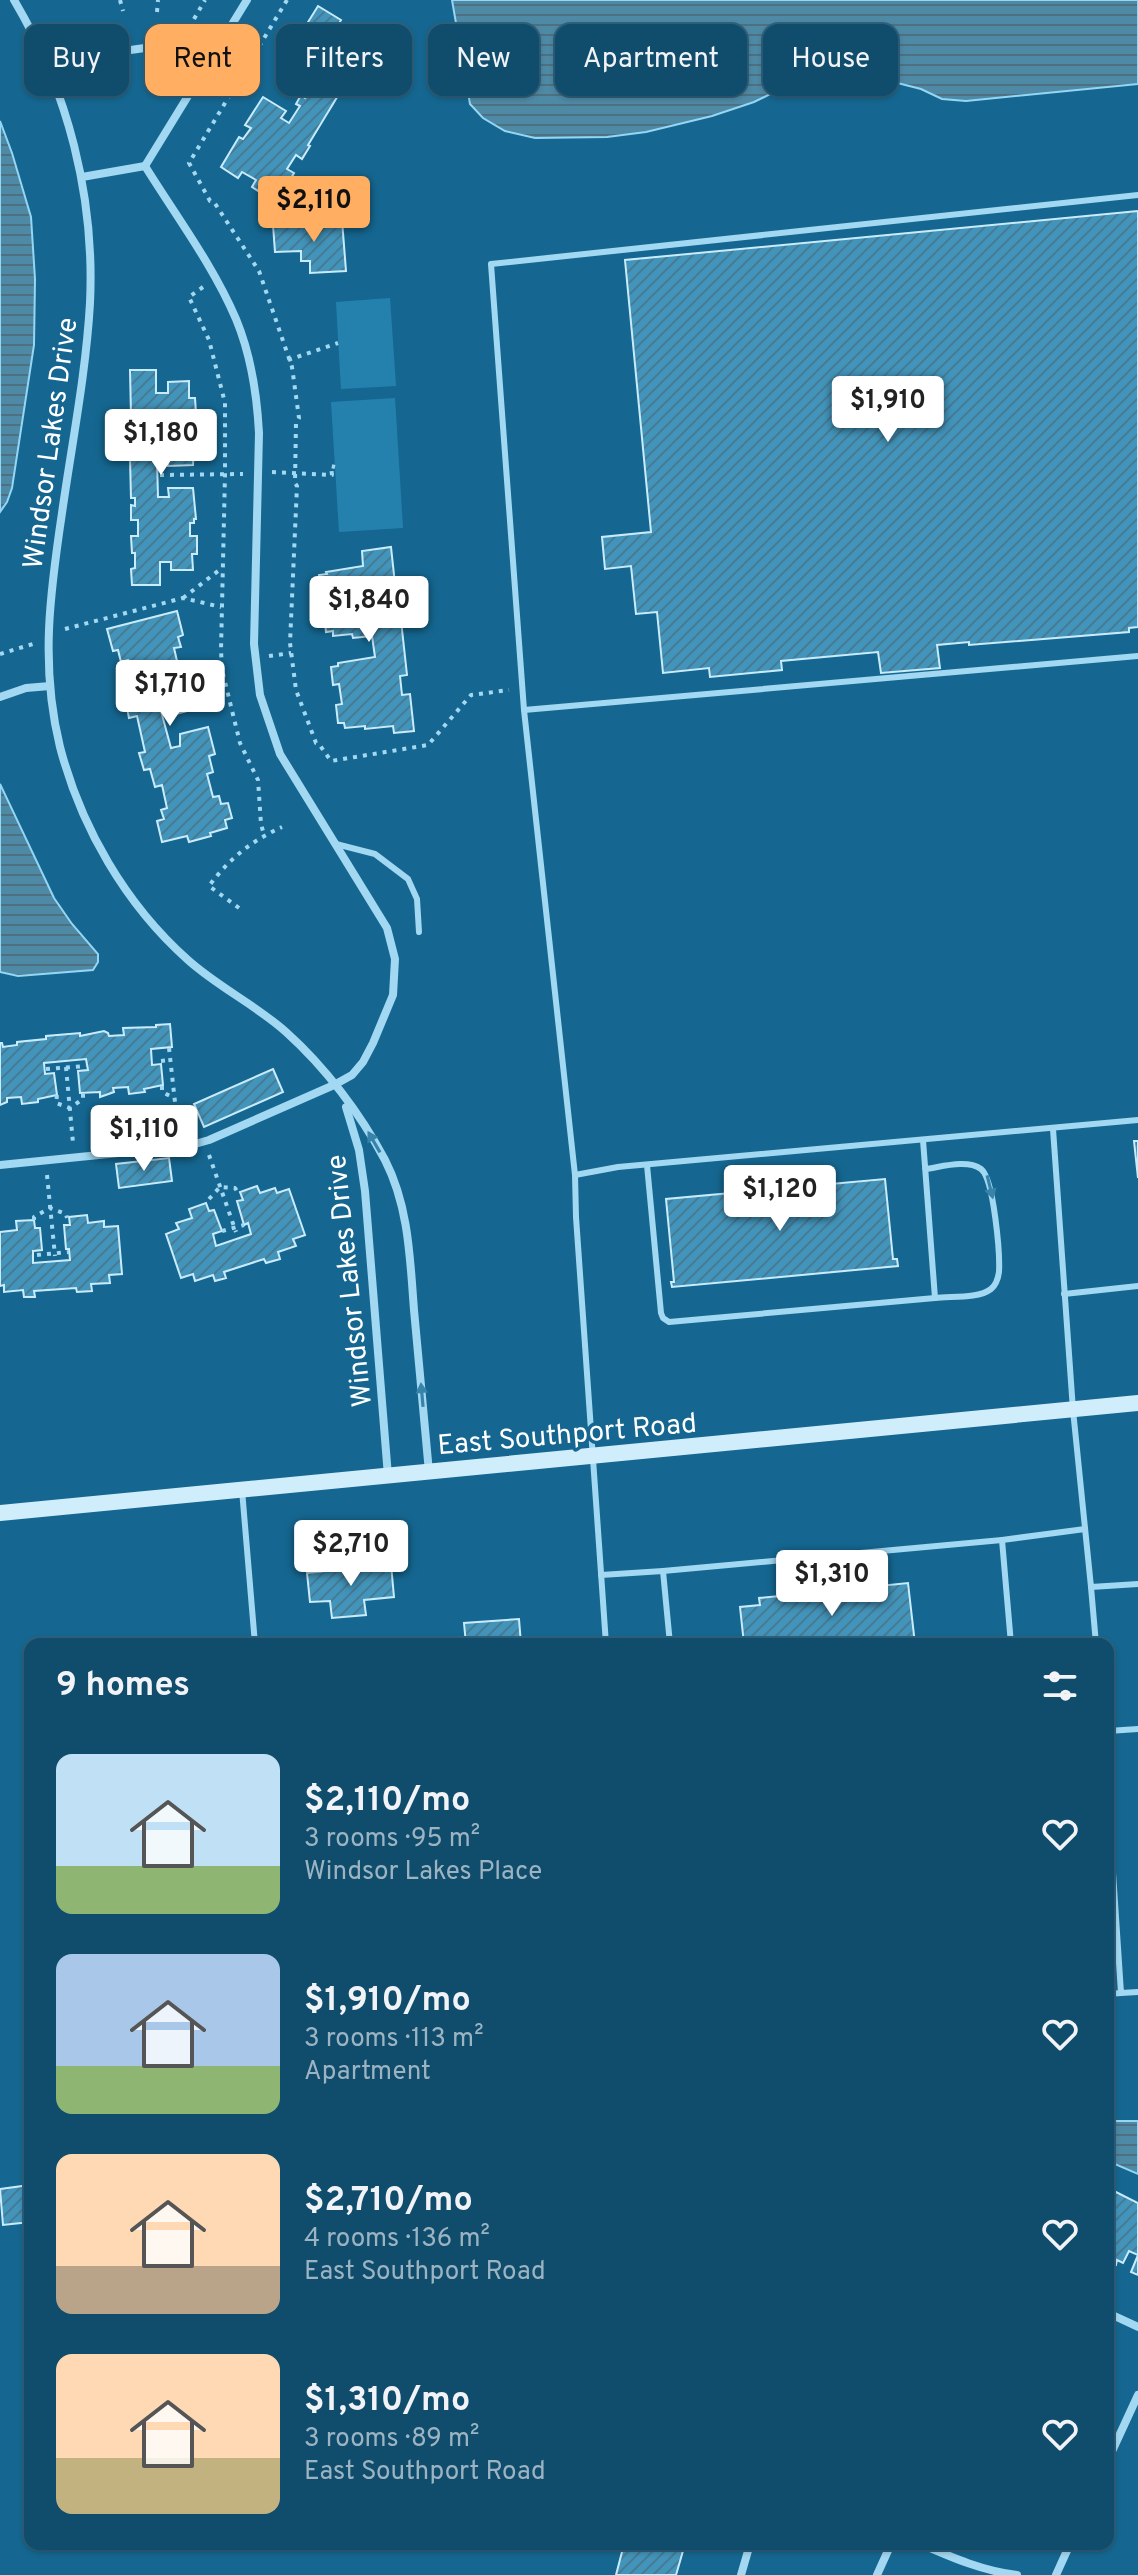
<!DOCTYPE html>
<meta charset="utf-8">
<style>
:root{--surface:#104d6d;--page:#1e5775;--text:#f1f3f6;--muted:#9cb4c2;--line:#306480;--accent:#ffae62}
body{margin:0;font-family:Overpass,sans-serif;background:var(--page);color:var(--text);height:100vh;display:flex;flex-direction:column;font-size:30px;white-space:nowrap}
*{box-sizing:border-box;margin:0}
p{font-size:26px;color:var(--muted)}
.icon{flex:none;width:44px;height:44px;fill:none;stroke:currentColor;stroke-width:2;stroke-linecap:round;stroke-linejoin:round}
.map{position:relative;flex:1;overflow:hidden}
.side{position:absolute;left:24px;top:1638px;width:1090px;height:912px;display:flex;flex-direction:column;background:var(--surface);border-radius:16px;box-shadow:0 2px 6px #0004,0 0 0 2px var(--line)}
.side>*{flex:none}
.banner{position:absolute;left:24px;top:24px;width:1090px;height:72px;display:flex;gap:16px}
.price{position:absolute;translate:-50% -68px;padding:0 18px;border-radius:8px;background:#fff;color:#222;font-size:26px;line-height:52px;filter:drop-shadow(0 2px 4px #0008)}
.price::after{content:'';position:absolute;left:50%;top:48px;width:24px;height:18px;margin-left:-12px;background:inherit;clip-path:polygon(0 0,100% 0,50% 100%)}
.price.active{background:var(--accent);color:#111}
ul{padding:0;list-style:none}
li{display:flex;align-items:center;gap:24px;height:200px;padding:0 32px}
li span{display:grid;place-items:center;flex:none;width:224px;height:160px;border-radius:16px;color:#555}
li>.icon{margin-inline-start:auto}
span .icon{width:96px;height:96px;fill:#fffc;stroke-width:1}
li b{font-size:34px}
h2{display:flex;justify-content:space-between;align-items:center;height:96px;padding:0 32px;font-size:34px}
.tag{padding:0 28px;border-radius:16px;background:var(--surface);box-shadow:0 2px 6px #0004,0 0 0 2px var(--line);font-size:28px;line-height:72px}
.tag.active{background:var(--accent);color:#111}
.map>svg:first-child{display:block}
.grass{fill:#2481ae}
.water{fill:url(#water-rules);stroke:#94d6f4;stroke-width:2}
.building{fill:url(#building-hatch);stroke:#c9ecfc;stroke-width:2}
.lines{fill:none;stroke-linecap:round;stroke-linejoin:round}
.path{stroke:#a2d8f1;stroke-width:4;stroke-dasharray:4 6;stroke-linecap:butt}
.service{stroke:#a2d8f1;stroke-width:6}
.minor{stroke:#a2d8f1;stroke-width:8}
.secondary{stroke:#d0edfc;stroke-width:16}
.oneway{fill:#3883a9}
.labels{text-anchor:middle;stroke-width:7;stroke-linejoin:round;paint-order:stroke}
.street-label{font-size:28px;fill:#fff;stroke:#156791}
</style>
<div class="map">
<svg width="1138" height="2575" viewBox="0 0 1138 2575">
<defs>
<pattern id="water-rules" width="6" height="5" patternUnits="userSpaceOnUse" patternTransform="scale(2)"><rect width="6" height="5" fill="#4e89a5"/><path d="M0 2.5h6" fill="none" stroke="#4d7181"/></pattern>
<pattern id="building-hatch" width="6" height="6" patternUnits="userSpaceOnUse" patternTransform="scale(2)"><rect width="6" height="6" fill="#4294bb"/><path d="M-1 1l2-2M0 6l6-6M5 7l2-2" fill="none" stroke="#467b94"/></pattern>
</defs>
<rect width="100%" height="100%" fill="#156791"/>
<g class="grass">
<path d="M390 298 396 386 341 389 336 302Z"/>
<path d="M395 398 403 528 339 532 331 402Z"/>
</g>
<g class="water">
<path d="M452 0H1138V84L966 101 942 99 921 89 870 76 836 71 793 83 754 102 712 116 646 132 607 137 535 138 505 131 483 118 470 104Z"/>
<path d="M0 121 12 153 31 217 35 279 34 345 12 488 7 502 0 512Z"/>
<path d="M0 784 54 898 72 924 98 954V962L93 970 18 976 0 972Z"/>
<path d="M1108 2121H1138V2174L1108 2161Z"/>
</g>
<g class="building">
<path d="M318 6 341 20 336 28 345 34 351 25 367 35 359 48 366 52 356 68 351 64 343 77 350 82 341 96 339 94 308 145 310 146 302 159 296 155 287 169 294 173 285 188 281 186 272 200 252 187 256 180 242 172 238 178 221 167 239 137 243 139 251 128 245 125 263 97 286 111 281 118 289 123 300 106 296 104 301 95 305 98 311 89 300 82 296 88 276 76 295 46 300 48 306 38 300 35Z"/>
<path d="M1138 211V627L1129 628V632L969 645V642L937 645 940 668 881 673 878 652 781 661 782 670 710 677 709 668 663 673 657 612 636 614 631 566 605 569 602 537 651 532 625 260Z"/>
<path d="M342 220 346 271 310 273V261H301V251L275 252 273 225Z"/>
<path d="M130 370H156V393H168V382L189 381V398H195L196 413 189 416V430H195L193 465 168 466V459L157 460 158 497H169L168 488H193L196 519H194V523H190V536H197V554H192L193 570H171V562H160V585H132L131 569 135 568V553H132L131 536H138V520H131V505L135 506V498H131L130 459H134V445H131L130 429H137L136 415H131Z"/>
<path d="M391 547 395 584 388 585 390 603 399 602 407 675 400 676 402 695 410 694 414 731 394 733 393 726 365 729V726L345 728 344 723H338L336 705 342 704 339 684 333 685 331 667 338 666V663L375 657 372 636 353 638 352 634 333 636V631L326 632 324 613H330L328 593 322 594 319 575 327 574 326 572 363 566 362 551Z"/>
<path d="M177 611 183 635 178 637 181 647 174 648 180 674 187 672 190 686 196 685 202 707 176 714 175 707 161 711 171 748 180 746V734L208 727 215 754 209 756 213 772 207 774 213 797 219 796 221 804 228 803 232 818 225 820 227 828 210 833 211 836 189 842 187 836 162 842 157 821 164 819 161 810 167 808 162 785 155 787 150 769 144 770 139 753 145 752 137 716 129 718 126 704 134 702 130 685 134 684 128 660 121 662 118 650 113 651 107 629Z"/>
<path d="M170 1024 172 1047 151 1049 152 1065 161 1064 163 1085 144 1089 145 1092 129 1094 128 1087 113 1088 114 1092 100 1097V1092L80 1093 78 1071 88 1070 86 1059 44 1063 45 1074 54 1073 57 1095 38 1099V1102L22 1104 21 1097 7 1098V1102L0 1105V1043H2L3 1047 17 1045V1042L46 1039V1036L80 1033V1036L104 1031 108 1033 109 1036 124 1035 123 1028 156 1027V1025Z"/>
<path d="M273 1069 283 1092 204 1127 194 1104Z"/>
<path d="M1134 1141H1138V1178Z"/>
<path d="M169 1158 172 1181 119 1188 116 1164Z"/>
<path d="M885 1179 893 1259H897L898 1266 672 1287 671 1282H674L666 1199Z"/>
<path d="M257 1186 260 1193 275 1188 277 1193 289 1189 305 1235 293 1239 296 1246 278 1252 280 1259 266 1263 264 1259 224 1272 226 1278 215 1281 213 1275 195 1281 193 1274 181 1278 166 1234 179 1229 176 1223 192 1218 189 1209 206 1203 209 1211 214 1210 222 1231 213 1234 216 1246 251 1234 248 1223 244 1225 237 1201 243 1200 240 1192Z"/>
<path d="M87 1215 88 1223 104 1221V1227L118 1226 122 1274 109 1275 110 1283 91 1284 92 1291 77 1292 76 1288 34 1291 35 1297H24L23 1290 4 1292V1285L0 1286V1232L17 1230 16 1221 34 1220 35 1228H40L42 1250 33 1251V1263L70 1260 69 1249H66L64 1225H70L69 1217Z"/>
<path d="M391 1564 394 1597 364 1600 366 1615 332 1618 330 1601 310 1602 307 1573Z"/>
<path d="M908 1583 915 1644H744L740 1607 760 1605 759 1598Z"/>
<path d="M519 1619 521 1644H466L464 1623Z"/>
<path d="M30 2185V2222L3 2225 0 2189Z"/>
<path d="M1108 2188 1138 2203V2255L1129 2251 1123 2263 1117 2260 1116 2265 1108 2262Z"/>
<path d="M1138 2255V2275L1131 2272Z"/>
<path d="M619 2544H685L676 2575H616L623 2548 618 2547Z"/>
</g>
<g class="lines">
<g class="path">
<path d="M120 0 123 11"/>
<path d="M287 0 189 163 210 201 214 202 259 271 292 367 299 418 296 423 295 483 297 486 290 643 296 690 316 743 319 744 331 761 428 745 471 695 509 690"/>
<path d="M157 12 158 0"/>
<path d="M194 19 205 0"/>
<path d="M203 287 189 297 209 340 225 403V474L221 650 222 670 240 743 258 780 261 824 264 835"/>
<path d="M288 360 338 343"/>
<path d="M272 472 332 475 331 466 335 467"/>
<path d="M160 475 243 474"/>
<path d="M183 598 222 568"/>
<path d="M65 629 183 598 221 607"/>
<path d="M0 654 36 643"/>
<path d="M269 656 291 653"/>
<path d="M239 908 209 886C229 859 251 841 282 827"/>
<path d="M169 1048 176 1111"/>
<path d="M161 1061 171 1060"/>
<path d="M66 1067 73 1143"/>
<path d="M46 1069 86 1066"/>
<path d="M162 1086V1092L174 1098"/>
<path d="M57 1095 56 1103 70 1108 83 1099V1094"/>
<path d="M209 1155 236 1232"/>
<path d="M47 1175 55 1256"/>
<path d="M209 1199 220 1187 235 1188 237 1191"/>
<path d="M34 1220V1217L50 1208 66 1214 67 1218"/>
<path d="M222 1231 244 1225"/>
<path d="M37 1255 69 1252"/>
</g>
<g class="service">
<path d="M1138 656 524 710 575 1175 618 1167 1138 1120"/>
<path d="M524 710 491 264 1138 195"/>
<path d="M336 844 375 854 408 879 417 899 419 932"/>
<path d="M1053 1129 1073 1410 1091 1587 1138 1584"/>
<path d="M923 1140 935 1298C951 1296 978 1299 991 1289 996 1285 998 1279 999 1272 1000 1254 994 1179 981 1169 967 1159 941 1167 925 1169"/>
<path d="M647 1165 661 1313 663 1318 669 1322 935 1298"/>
<path d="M575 1175 576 1217 606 1644"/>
<path d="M1064 1294 1138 1286"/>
<path d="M242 1490 255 1644"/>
<path d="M601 1575 663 1571"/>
<path d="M1091 1587 1096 1644"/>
<path d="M670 1644 663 1571 1002 1540"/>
<path d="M1011 1644 1002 1540 1085 1529"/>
<path d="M1108 1731 1138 1729"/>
<path d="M1108 1797 1121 1993 1138 1992"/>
<path d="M1108 1994 1121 1993"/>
</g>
<g class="minor">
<path d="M14 0C68 91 95 197 90 303 86 373 72 443 62 513 50 593 40 666 60 747 81 827 125 904 188 960 218 987 256 1005 286 1032 325 1067 360 1113 385 1160 409 1207 410 1259 414 1310 419 1364 424 1418 429 1472"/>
<path d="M50 71 80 57 152 47 174 53 203 70"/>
<path d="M145 166 247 0"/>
<path d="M82 177 145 166"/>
<path d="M0 697 26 688 50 686"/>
<path d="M346 1107 359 1150 365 1191 388 1476"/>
<path d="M0 1165 188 1146 209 1140 334 1085 352 1075 363 1062 373 1043 393 995 395 959 387 928 280 754 260 695 254 644 259 433C257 395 251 355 236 319 213 265 176 216 145 166"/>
<path d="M1108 2313 1138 2327"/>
<path d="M1108 2460 1138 2395"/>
<path d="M921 2544C953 2558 983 2571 1017 2575"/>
<path d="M741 2575 750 2544"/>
<path d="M877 2575 891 2544"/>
<path d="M1056 2575 1070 2544"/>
</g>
<path class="secondary" d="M0 1513 1138 1403"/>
</g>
<defs><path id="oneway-solid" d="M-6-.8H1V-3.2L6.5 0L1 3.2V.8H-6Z" transform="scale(2)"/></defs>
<g class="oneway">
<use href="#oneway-solid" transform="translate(374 1142) rotate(-120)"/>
<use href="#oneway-solid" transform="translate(990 1187) rotate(76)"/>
<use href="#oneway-solid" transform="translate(422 1395) rotate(-95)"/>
</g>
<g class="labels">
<g class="street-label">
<text transform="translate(49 443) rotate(-82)" y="10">Windsor Lakes Drive</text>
<text transform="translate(348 1281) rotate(-96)" y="10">Windsor Lakes Drive</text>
<text transform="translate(567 1433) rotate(-5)" y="10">East Southport Road</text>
</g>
</g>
</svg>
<b class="price active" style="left:314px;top:244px">$2,110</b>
<b class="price" style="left:888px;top:444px">$1,910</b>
<b class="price" style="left:161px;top:477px">$1,180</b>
<b class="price" style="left:369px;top:644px">$1,840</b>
<b class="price" style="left:170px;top:728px">$1,710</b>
<b class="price" style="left:144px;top:1173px">$1,110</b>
<b class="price" style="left:780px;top:1233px">$1,120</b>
<b class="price" style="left:351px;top:1588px">$2,710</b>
<b class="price" style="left:832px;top:1618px">$1,310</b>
<div class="banner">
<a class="tag">Buy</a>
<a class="tag active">Rent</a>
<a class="tag">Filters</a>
<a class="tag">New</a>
<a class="tag">Apartment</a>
<a class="tag">House</a>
</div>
<section class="side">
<h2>9 homes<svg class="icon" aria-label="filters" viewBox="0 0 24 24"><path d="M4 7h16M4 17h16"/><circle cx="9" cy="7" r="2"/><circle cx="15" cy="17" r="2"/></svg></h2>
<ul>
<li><span style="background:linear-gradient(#bfe0f5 70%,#8fb573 0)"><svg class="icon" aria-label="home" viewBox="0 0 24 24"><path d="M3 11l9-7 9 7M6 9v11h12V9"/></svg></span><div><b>$2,110/mo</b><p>3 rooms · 95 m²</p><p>Windsor Lakes Place</p></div><svg class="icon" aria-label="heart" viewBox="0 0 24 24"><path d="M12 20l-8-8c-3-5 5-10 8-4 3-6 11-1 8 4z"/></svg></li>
<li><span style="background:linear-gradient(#a9c7e8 70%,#8fb573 0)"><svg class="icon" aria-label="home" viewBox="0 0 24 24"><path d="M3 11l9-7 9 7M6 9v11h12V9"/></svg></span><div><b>$1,910/mo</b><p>3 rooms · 113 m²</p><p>Apartment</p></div><svg class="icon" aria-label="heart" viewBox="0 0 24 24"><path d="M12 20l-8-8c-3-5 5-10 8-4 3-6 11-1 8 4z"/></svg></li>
<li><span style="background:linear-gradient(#ffd9b3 70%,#b9a48a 0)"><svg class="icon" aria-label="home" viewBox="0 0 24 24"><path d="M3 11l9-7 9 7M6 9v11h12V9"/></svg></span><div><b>$2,710/mo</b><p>4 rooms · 136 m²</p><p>East Southport Road</p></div><svg class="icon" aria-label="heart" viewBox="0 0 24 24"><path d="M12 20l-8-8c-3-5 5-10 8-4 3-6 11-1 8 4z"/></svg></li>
<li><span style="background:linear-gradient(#ffd9b3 65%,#c2b280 0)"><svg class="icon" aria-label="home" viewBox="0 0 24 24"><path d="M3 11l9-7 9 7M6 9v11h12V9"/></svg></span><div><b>$1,310/mo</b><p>3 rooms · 89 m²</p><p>East Southport Road</p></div><svg class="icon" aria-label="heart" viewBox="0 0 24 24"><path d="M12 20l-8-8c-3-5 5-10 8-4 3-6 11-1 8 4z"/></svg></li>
</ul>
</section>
</div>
